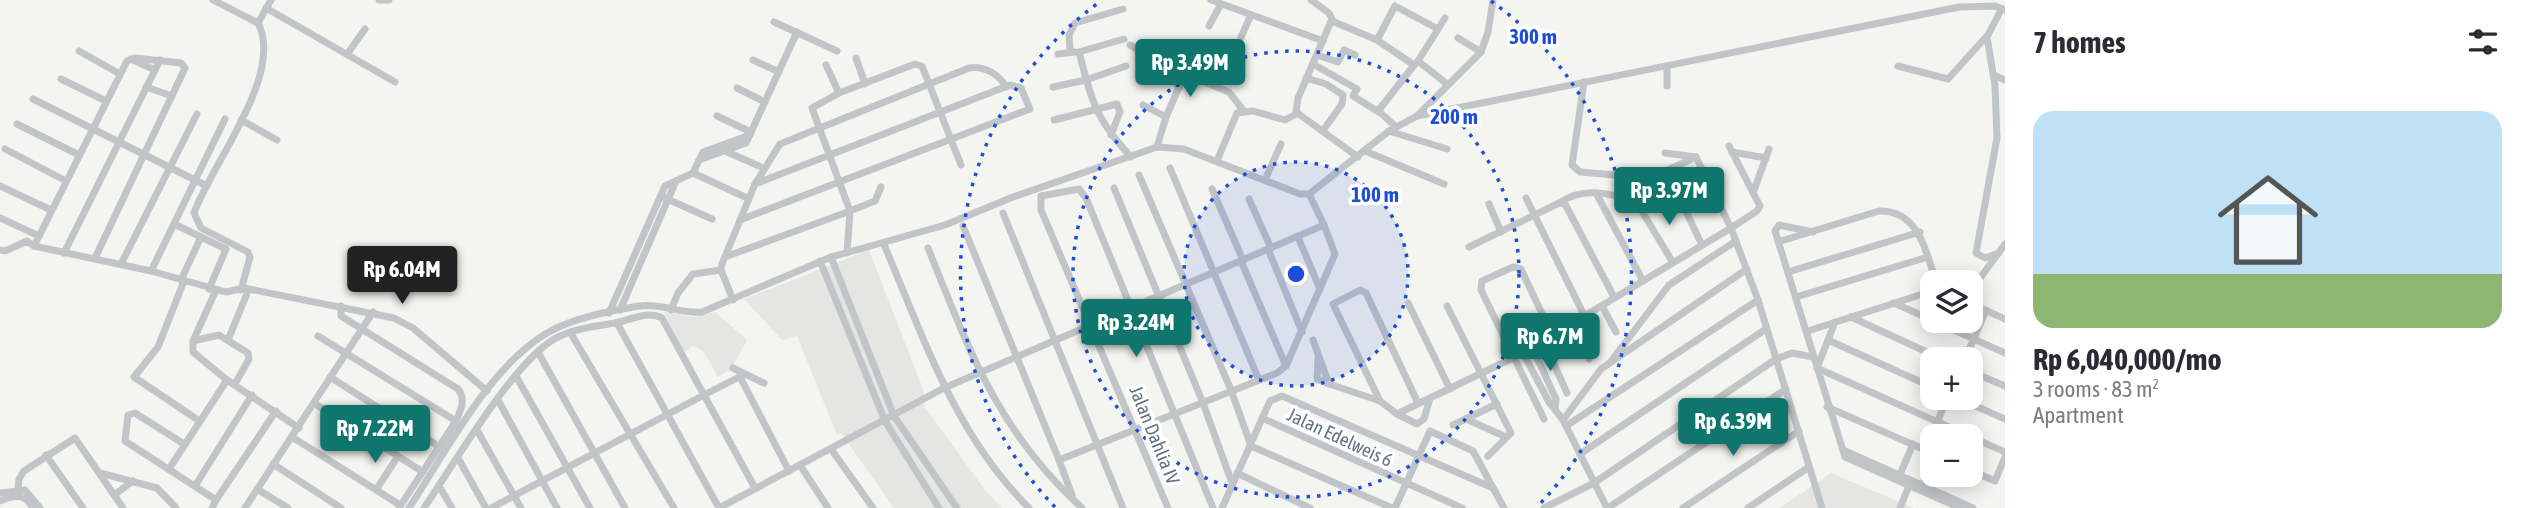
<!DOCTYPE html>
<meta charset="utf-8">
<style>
:root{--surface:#fff;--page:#f2f2f3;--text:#2b2b33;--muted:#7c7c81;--accent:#0f766e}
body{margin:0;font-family:"Asap Condensed",sans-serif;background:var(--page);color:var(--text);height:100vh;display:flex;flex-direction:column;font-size:26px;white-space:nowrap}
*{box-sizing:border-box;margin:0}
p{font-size:23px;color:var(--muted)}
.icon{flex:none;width:38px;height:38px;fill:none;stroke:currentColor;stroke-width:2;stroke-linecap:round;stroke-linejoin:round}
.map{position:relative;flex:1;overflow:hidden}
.details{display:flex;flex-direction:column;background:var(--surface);width:525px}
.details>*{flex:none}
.buttons{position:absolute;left:1920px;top:270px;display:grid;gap:14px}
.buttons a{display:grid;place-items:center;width:63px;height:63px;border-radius:14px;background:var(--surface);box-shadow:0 4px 18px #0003;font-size:35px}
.price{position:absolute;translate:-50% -60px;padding:0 16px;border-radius:7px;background:var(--accent);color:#fff;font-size:23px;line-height:46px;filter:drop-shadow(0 2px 4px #0008)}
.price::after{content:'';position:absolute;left:50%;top:42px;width:21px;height:16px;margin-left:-10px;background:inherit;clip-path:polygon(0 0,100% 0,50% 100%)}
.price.current{background:#222;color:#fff}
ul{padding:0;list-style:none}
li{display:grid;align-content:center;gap:14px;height:371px;padding:0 28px}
li span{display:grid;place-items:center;height:217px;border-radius:21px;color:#555}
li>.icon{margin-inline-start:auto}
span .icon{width:126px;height:126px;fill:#fffc;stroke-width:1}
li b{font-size:30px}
h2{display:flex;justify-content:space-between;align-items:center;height:84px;padding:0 28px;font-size:30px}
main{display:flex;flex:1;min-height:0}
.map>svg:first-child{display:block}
.built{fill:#e5e6e4}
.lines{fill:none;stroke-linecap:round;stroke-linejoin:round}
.minor{stroke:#c1c5c8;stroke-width:7}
.ring{fill:none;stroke:#1d4ed8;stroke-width:3.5;stroke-dasharray:3.5 7}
.labels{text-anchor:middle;stroke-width:7;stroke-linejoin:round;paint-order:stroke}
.street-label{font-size:19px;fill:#637382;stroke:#fff}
.centre{fill:#1d4ed8;stroke:#fff;stroke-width:3.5}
.ring-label{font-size:21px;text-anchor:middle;font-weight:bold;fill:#1d4ed8;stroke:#fff;stroke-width:7;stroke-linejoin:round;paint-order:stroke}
</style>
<main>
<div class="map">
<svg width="2005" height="508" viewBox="0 0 2005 508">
<rect width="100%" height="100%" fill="#f4f5f0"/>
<g class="built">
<path d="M869 250 923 389 925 407 985 490 1002 508H894L841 433 837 435 797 336 782 340 744 299Z"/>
<path d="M664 312 693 317 715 312 747 340 731 369 718 377 704 352 694 346 684 352Z"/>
<path d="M1831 473 1914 508H1780Z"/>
</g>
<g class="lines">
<g class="minor">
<path d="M213 0 258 23C285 74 211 165 194 213L201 228 248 252 250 257 241 290"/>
<path d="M379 0H389"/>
<path d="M1211 0 1323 41"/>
<path d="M1311 0 1329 13 1332 19 1298 98 1296 112 1358 157"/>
<path d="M266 8 395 82"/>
<path d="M1445 18 1418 61 1447 84"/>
<path d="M1332 21 1377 40 1414 65"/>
<path d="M774 22 837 51"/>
<path d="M258 23 271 0"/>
<path d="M1209 26 1221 4"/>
<path d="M1241 37 1251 15"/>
<path d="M1458 38 1481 52"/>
<path d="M1124 39 1079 52C1092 102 1095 118 1131 157"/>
<path d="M1377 40 1395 6 1438 29"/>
<path d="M1130 45 1143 53 1186 71 1166 117 1143 105"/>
<path d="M79 51 120 74"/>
<path d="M1070 51 1069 35 1075 23 1123 9"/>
<path d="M348 53 365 29"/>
<path d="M1058 54 1075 52"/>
<path d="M1317 55 1338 62 1344 50 1355 55"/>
<path d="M856 58 865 84"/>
<path d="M131 59 155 70"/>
<path d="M753 60 779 72"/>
<path d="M1313 64 1357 89 1353 96 1382 114 1396 127"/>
<path d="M826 65 839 93"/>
<path d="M1179 66 1173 77 1179 88"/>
<path d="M1898 66 1948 79 1986 37"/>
<path d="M1994 75 2005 80"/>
<path d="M1306 78 1326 84 1343 95 1342 104 1324 129"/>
<path d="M61 79 106 101"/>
<path d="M1584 82 1572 165 1580 172 1615 175"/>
<path d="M1207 83 1229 92 1243 110"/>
<path d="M1667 86V66"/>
<path d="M146 87 172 96"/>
<path d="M1053 87 1086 80 1126 66"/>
<path d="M737 88 765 102"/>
<path d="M33 99 207 186"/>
<path d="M1378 111 1415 64"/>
<path d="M717 116 751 132"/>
<path d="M1417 116 1481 52 1488 32 1493 0"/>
<path d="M241 120 277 140"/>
<path d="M1054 120 1117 104 1120 112 1111 135"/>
<path d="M17 124 79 155"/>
<path d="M1389 131 1447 149"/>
<path d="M1157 147 1166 117"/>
<path d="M5 149 66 181"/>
<path d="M725 151 759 166"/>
<path d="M1365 151 1444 184"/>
<path d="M1732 152 1766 158"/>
<path d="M1665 153 1696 157"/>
<path d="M1696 157 1731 228 1757 211 1760 206 1729 146"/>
<path d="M1696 157 1670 169 1668 174 1702 245"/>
<path d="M699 160 746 143 797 32"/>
<path d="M1217 161 1237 113 1253 111 1285 120 1298 113"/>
<path d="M1170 168 1259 380"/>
<path d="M693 173 703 152 750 135"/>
<path d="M1139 175 1231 390 1251 446 1392 508"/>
<path d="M1265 180 1281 144"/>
<path d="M0 186 51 210"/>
<path d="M881 187 875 201 850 211 812 108 839 93 915 64 922 66 961 165"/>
<path d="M1114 188 1203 403 1232 483"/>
<path d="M1212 189 1243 260"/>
<path d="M1596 193 1642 279"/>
<path d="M1753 193 1769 149"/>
<path d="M665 198 712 219"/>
<path d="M1526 198 1585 317"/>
<path d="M1249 199 1271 248"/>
<path d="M1559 203C1583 186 1612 193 1637 203L1672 261"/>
<path d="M1489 204 1501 232"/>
<path d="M1003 213 1123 508"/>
<path d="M0 218 39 236"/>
<path d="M740 220 1030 109 1021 88 1010 85 755 184"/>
<path d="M174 224 226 249 209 289"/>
<path d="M963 226 1059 460 1277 373 1286 366 1241 261"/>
<path d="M1813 232 1779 225 1775 231 1845 457 1960 508"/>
<path d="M1298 237 1320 289"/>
<path d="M1778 242 1879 211C1919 210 1926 252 1936 282"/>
<path d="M34 246 127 61 135 58 181 63 185 68 95 258"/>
<path d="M885 247C925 341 955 434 1029 508"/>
<path d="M1469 247 1559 203 1565 204 1614 297"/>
<path d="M928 248C969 350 998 432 1082 508"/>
<path d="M1268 249 1302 332"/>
<path d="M0 250 5 251 27 241 34 246 151 271 226 292 244 288 394 318 413 328 487 391"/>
<path d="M64 253 160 60"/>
<path d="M1999 253 1985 258 1976 253 1997 138 1995 86 1987 37 2001 10"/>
<path d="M725 257 850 211 847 253"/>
<path d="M831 257 894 416 957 508"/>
<path d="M820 261 885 421 939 508"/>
<path d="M121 264 197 114"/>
<path d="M151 271 225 119"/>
<path d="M1788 272 1920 232"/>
<path d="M181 280 201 237"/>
<path d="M184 281 158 347 134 377 198 420"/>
<path d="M1975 285 2005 244"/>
<path d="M1796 297 1928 257"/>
<path d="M733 300 721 270 722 264 755 184 780 144 969 68C983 65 999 74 1006 87"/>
<path d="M1408 303 1450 389"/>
<path d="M1894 303 2005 353"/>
<path d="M1970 303 2005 319"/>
<path d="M341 306V316L458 389C466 399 461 410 456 421L399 508"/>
<path d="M1447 306 1511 433 1488 456"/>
<path d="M1602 306 1616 332"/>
<path d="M620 310 676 181"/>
<path d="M671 310 678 293 693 274 721 270"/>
<path d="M609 313 665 186 693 173 745 197"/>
<path d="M1851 317 1942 359"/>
<path d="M1835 322 1817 368 2005 452"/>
<path d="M617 323 719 508"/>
<path d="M1572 324 1589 359"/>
<path d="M1808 331 1932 291"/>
<path d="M570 332 674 508"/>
<path d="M318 336 456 421"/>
<path d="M228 340 248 291"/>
<path d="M1313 340 1329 384 1380 401 1397 414 1417 424 1424 419 1430 398"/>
<path d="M1543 340 1567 393"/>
<path d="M1828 340 1932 387"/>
<path d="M193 341 216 290"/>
<path d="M1532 347 1556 399 1555 409"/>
<path d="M538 352 625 508"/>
<path d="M1523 353 1549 402 1563 420 1607 508"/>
<path d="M1318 358 1317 379 1329 384"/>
<path d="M1965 359 1986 310"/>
<path d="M1612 360 1669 285 1736 241"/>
<path d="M1286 366 1335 254 1324 225"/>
<path d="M733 368 745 374"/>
<path d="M1970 371 2005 386"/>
<path d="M516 376 590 508"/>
<path d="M330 377 440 447"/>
<path d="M740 377 789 471"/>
<path d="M227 380 193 352V341L219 335 248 353 249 359 235 384"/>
<path d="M1955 397 2005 419"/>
<path d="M498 400 557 508"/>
<path d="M1380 401 1333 304 1360 290 1366 293 1418 403"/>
<path d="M314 403 423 472"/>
<path d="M1827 407 1932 453"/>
<path d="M1397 414 1523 353 1731 228 1758 300 1822 508"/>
<path d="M1262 418 1462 508"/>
<path d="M1466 419 1506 437"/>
<path d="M1544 419 1481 290 1482 281 1513 267 1521 269 1552 335"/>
<path d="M1563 420 1601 369 1747 269"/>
<path d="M1453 425 1497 404"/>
<path d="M1566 426 1758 300"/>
<path d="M477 430 521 508"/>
<path d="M292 437 400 505"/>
<path d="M184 444 135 413 128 415 125 441 216 500 212 508"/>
<path d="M831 449 873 508"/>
<path d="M1843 450 1973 508"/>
<path d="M1925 450 1948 397"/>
<path d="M1580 454 1766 329"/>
<path d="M46 455 83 508"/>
<path d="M458 458 486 508"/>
<path d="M1059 460 1072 495"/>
<path d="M273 464 341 508"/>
<path d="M800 465 828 508"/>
<path d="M169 469 227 380 299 428"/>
<path d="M1970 470 1995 481 2005 457"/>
<path d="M100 473 157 488 176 508"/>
<path d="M1237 473 1310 508"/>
<path d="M1898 479 1913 444"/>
<path d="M195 486 252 395"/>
<path d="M439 486 452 508"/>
<path d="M755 488 704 395 745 374 764 383"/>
<path d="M257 489 288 508"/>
<path d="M1921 489 1932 464"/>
<path d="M18 490 19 479 24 471 75 438 123 508"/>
<path d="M376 490 398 456"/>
<path d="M0 493 25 490 40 508"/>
<path d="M114 495 133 481"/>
<path d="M216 500 276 411"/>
<path d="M0 501C15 495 24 493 33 508"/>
<path d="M245 508 373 312"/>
<path d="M409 508C446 452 488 368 547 333 572 318 610 311 639 306 660 303 681 314 702 312L831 257 945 225 1013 197 1157 147 1184 149 1300 194H1309L1389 131 1417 116 1959 7 1995 6 2005 10"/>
<path d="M424 508C453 466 516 357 558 337 576 328 597 326 615 323 630 320 649 310 662 318L704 395 491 508"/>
<path d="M719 508 944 388 1324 225 1309 194"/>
<path d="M1168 508 1041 210V196L1079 189 1086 198 1213 508"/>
<path d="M1222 508 1270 401 1282 396 1493 488"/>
<path d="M1395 508 1430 431 1473 451 1504 508"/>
<path d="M1544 508 1594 483 1776 359 1792 353 1813 357"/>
<path d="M1608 508 1786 389"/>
<path d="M1683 508 1799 431"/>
<path d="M1748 508 1809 467"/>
<path d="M1900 508 1910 483"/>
</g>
</g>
<circle cx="1296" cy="274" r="112" fill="#1d4ed8" fill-opacity=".12"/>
<g class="ring">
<circle cx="1296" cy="274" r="112"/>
<circle cx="1296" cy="274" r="223"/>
<path d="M1055 507A335 335 0 0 1 1101 1M1491 1A335 335 0 0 1 1537 507"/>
</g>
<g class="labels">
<g class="street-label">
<text transform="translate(1155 435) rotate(68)" y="7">Jalan Dahlia IV</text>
<text transform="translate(1340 437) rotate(25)" y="7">Jalan Edelweis 6</text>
</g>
</g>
<circle cx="1296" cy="274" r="10" class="centre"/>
<g class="ring-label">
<text x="1533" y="44">300 m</text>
<text x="1454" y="124">200 m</text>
<text x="1375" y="202">100 m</text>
</g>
</svg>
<div class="buttons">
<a><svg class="icon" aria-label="layers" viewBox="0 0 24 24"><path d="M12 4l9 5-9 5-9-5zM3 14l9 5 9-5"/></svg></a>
<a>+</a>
<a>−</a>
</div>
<b class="price" style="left:1190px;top:99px">Rp 3.49M</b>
<b class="price" style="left:1669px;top:227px">Rp 3.97M</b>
<b class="price current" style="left:402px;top:306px">Rp 6.04M</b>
<b class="price" style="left:1136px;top:359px">Rp 3.24M</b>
<b class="price" style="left:1550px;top:373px">Rp 6.7M</b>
<b class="price" style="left:1733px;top:458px">Rp 6.39M</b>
<b class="price" style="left:375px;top:465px">Rp 7.22M</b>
</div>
<section class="details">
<h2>7 homes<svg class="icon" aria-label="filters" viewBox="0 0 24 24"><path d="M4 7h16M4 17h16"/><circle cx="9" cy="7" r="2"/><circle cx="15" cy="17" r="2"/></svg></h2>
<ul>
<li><span style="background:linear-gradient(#bfe0f5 75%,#8fb573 0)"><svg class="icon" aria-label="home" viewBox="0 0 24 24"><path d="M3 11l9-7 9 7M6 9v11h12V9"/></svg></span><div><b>Rp 6,040,000/mo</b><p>3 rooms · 83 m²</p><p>Apartment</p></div></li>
</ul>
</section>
</main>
